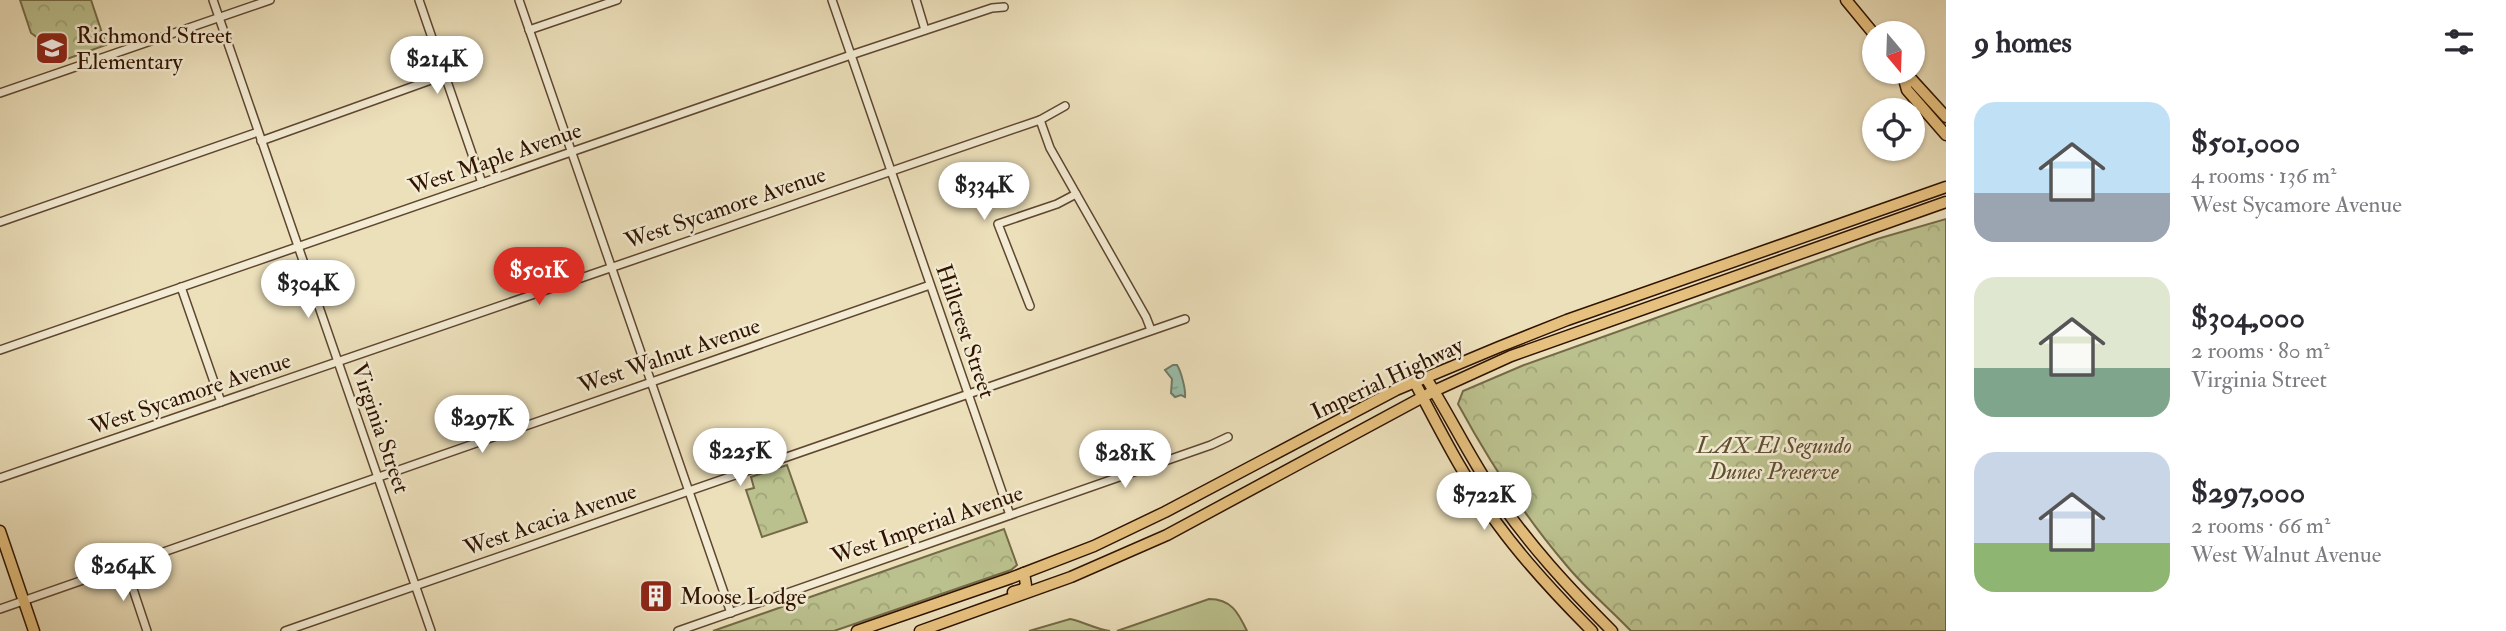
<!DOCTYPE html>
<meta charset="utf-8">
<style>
:root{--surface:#fff;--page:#f2f2f3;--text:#2b2b33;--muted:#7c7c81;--accent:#d93025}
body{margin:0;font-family:"IM FELL Double Pica",serif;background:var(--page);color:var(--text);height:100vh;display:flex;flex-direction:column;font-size:26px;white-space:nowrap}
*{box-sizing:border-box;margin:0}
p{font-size:23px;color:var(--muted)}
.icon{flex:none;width:38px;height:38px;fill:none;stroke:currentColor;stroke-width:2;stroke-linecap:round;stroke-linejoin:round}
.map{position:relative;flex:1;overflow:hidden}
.drawer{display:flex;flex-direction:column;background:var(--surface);width:560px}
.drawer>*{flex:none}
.needle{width:46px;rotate:161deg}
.buttons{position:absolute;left:1862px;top:21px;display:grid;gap:14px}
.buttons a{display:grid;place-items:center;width:63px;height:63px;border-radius:50%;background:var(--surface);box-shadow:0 2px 5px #0004;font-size:35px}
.price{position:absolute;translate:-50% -60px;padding:0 16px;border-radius:24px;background:#fff;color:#222;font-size:23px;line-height:46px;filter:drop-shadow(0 2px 4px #0008)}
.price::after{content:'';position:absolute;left:50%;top:42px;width:21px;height:16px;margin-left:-10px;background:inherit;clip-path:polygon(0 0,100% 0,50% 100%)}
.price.on{background:var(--accent);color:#fff}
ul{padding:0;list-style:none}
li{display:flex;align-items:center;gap:21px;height:175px;padding:0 28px}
li span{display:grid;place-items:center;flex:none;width:196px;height:140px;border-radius:21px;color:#555}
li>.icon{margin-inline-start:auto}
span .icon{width:84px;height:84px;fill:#fffc;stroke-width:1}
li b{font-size:30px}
h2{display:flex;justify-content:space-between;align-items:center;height:84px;padding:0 28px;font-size:30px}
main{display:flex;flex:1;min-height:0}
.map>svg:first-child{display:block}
.green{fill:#bbc18e;stroke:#756a47;stroke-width:2}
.forest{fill:url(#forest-crowns);stroke:#756a47;stroke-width:2}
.water{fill:url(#water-ripples);stroke:#6f7a66;stroke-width:2}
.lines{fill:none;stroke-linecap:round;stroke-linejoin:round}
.minor-casing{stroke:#5e462f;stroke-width:10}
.major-casing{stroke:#2f1300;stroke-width:13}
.minor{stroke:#f3ebd3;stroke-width:7}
.major{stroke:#e6c07e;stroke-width:10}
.labels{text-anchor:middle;stroke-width:5;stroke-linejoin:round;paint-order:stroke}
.poi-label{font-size:23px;fill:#2f1300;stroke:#f3ebd3;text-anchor:start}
.street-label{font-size:23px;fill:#2f1300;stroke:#f3ebd3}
.park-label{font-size:23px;font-style:italic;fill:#605032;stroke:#f3ebd3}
</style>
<main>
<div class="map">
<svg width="1946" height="631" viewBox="0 0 1946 631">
<defs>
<pattern id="forest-crowns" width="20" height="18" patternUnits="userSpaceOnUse" patternTransform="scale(1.75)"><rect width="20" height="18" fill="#bbc18e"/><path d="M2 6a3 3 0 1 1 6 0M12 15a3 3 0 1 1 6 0" fill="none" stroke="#a1a579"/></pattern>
<pattern id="water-ripples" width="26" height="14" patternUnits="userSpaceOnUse" patternTransform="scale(1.75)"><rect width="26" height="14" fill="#9abeaa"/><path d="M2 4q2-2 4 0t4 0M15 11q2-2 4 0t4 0" fill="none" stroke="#85a290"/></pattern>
</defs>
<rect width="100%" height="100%" fill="#ece0bb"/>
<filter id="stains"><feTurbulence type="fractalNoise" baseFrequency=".00286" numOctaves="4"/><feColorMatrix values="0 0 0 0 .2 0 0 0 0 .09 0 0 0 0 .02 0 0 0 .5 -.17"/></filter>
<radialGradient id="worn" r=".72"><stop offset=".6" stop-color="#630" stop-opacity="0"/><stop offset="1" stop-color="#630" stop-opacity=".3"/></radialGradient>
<g class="green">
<path d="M1209 599C1231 599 1238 612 1247 631H1117Z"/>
<path d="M1070 619C1084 622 1096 629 1110 631H1029Z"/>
</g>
<g class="forest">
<path d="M20 0H91L106 45 67 59 31 33Z"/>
<path d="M1946 219V631H1631C1610 609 1586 589 1567 566 1524 516 1489 461 1458 404L1463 391 1524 365 1877 239Z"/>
<path d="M787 465 807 522 762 537 746 490 754 488 751 477Z"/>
<path d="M1004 529 1017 565 1011 570 834 631H713Z"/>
</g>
<path class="water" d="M1173 365H1177C1181 371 1186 390 1185 397L1181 395 1175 397 1171 393 1172 379 1165 370Z"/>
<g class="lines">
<g class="minor-casing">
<g id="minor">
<path d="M213 0 431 631"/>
<path d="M419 0 482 183"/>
<path d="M519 0 731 613"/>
<path d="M832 0 1010 515"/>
<path d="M916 0 925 30"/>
<path d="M529 30 617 0"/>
<path d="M0 93 270 0"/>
<path d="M1040 120 1050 148 1146 317 1151 330"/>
<path d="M261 141 445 75"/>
<path d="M0 222 258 132"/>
<path d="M181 287 221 402"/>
<path d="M1030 306 998 224 1057 204 1076 194"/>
<path d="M0 350 851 55 992 8 1004 7"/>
<path d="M0 478 1040 120 1065 106"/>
<path d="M125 565 147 631"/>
<path d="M0 609 930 285"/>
<path d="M285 631 1185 319"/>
<path d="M678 631 1211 445 1228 437"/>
</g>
</g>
<g class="major-casing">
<g id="major">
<path d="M1846 0 1874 34"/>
<path d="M1902 72 1907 90 1946 135"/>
<path d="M1905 72 1946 117"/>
<path d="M1426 378C1450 416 1469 456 1494 493 1528 544 1569 588 1612 631"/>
<path d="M1415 383C1441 432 1466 482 1499 526 1527 564 1559 598 1592 631"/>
<path d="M0 531 34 631"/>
<path d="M1013 592 1023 589 1026 585 1024 573"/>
<path d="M857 631 1011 578 1094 546 1165 512 1396 390 1499 347 1567 320 1946 187"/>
<path d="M920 631 1071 577 1167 535 1434 391 1511 356 1946 202"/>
</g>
</g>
<use href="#minor" class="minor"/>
<use href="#major" class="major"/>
</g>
<defs>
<g id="school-square" transform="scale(1.75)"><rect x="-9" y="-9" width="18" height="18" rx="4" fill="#8f2418" stroke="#f3ebd3"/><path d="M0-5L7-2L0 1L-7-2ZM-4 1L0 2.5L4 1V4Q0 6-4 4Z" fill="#fff"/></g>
<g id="building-square" transform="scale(1.75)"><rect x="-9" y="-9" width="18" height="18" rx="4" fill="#8f2418" stroke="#f3ebd3"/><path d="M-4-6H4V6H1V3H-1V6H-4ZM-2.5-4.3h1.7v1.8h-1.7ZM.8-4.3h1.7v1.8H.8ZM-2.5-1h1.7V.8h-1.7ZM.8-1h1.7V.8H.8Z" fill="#fff"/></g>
</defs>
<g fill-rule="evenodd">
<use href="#school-square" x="52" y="48"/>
<use href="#building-square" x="656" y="596"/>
</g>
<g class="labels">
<g class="poi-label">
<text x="76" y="43">Richmond Street<tspan x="76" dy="26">Elementary</tspan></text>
<text x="680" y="604">Moose Lodge</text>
</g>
<g class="street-label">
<text transform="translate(495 158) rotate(-19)" y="8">West Maple Avenue</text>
<text transform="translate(725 207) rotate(-19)" y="8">West Sycamore Avenue</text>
<text transform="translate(966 331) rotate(71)" y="8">Hillcrest Street</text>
<text transform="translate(669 355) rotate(-19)" y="8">West Walnut Avenue</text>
<text transform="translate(1387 378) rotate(-25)" y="8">Imperial Highway</text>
<text transform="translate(190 393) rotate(-19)" y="8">West Sycamore Avenue</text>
<text transform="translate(381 428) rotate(71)" y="8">Virginia Street</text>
<text transform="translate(550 519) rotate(-19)" y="8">West Acacia Avenue</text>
<text transform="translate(927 524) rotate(-19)" y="8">West Imperial Avenue</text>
</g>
<g class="park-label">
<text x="1774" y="453">LAX El Segundo<tspan x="1774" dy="26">Dunes Preserve</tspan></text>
</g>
</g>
<rect width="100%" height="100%" filter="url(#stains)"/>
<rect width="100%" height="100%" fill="url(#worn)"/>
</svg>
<div class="buttons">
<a><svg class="needle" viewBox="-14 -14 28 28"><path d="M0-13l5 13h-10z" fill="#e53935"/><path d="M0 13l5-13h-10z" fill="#7c7c81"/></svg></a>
<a><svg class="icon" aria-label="locate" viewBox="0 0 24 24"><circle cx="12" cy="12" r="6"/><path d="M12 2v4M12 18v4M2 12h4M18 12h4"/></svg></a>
</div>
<b class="price" style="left:437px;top:96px">$214K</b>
<b class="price" style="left:984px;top:222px">$334K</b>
<b class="price on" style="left:539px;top:307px">$501K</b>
<b class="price" style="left:308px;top:320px">$304K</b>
<b class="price" style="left:482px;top:455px">$297K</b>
<b class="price" style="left:740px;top:488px">$225K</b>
<b class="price" style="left:1125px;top:490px">$281K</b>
<b class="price" style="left:1484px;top:532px">$722K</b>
<b class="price" style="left:123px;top:603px">$264K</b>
</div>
<section class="drawer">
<h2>9 homes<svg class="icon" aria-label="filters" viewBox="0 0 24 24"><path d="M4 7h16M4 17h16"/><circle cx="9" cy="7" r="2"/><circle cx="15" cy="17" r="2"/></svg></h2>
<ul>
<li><span style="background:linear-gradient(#bfe0f5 65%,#9aa5b1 0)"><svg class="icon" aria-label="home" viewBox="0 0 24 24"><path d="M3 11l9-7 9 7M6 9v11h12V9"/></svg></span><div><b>$501,000</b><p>4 rooms · 136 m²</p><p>West Sycamore Avenue</p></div></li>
<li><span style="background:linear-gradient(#dfe7d0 65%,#7fa58c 0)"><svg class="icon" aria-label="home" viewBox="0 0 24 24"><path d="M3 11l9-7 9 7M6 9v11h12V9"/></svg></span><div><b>$304,000</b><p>2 rooms · 80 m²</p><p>Virginia Street</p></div></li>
<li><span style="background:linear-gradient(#c9d6e8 65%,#8fb573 0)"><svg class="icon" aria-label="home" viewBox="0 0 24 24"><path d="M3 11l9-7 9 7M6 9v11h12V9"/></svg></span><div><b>$297,000</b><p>2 rooms · 66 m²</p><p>West Walnut Avenue</p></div></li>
</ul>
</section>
</main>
